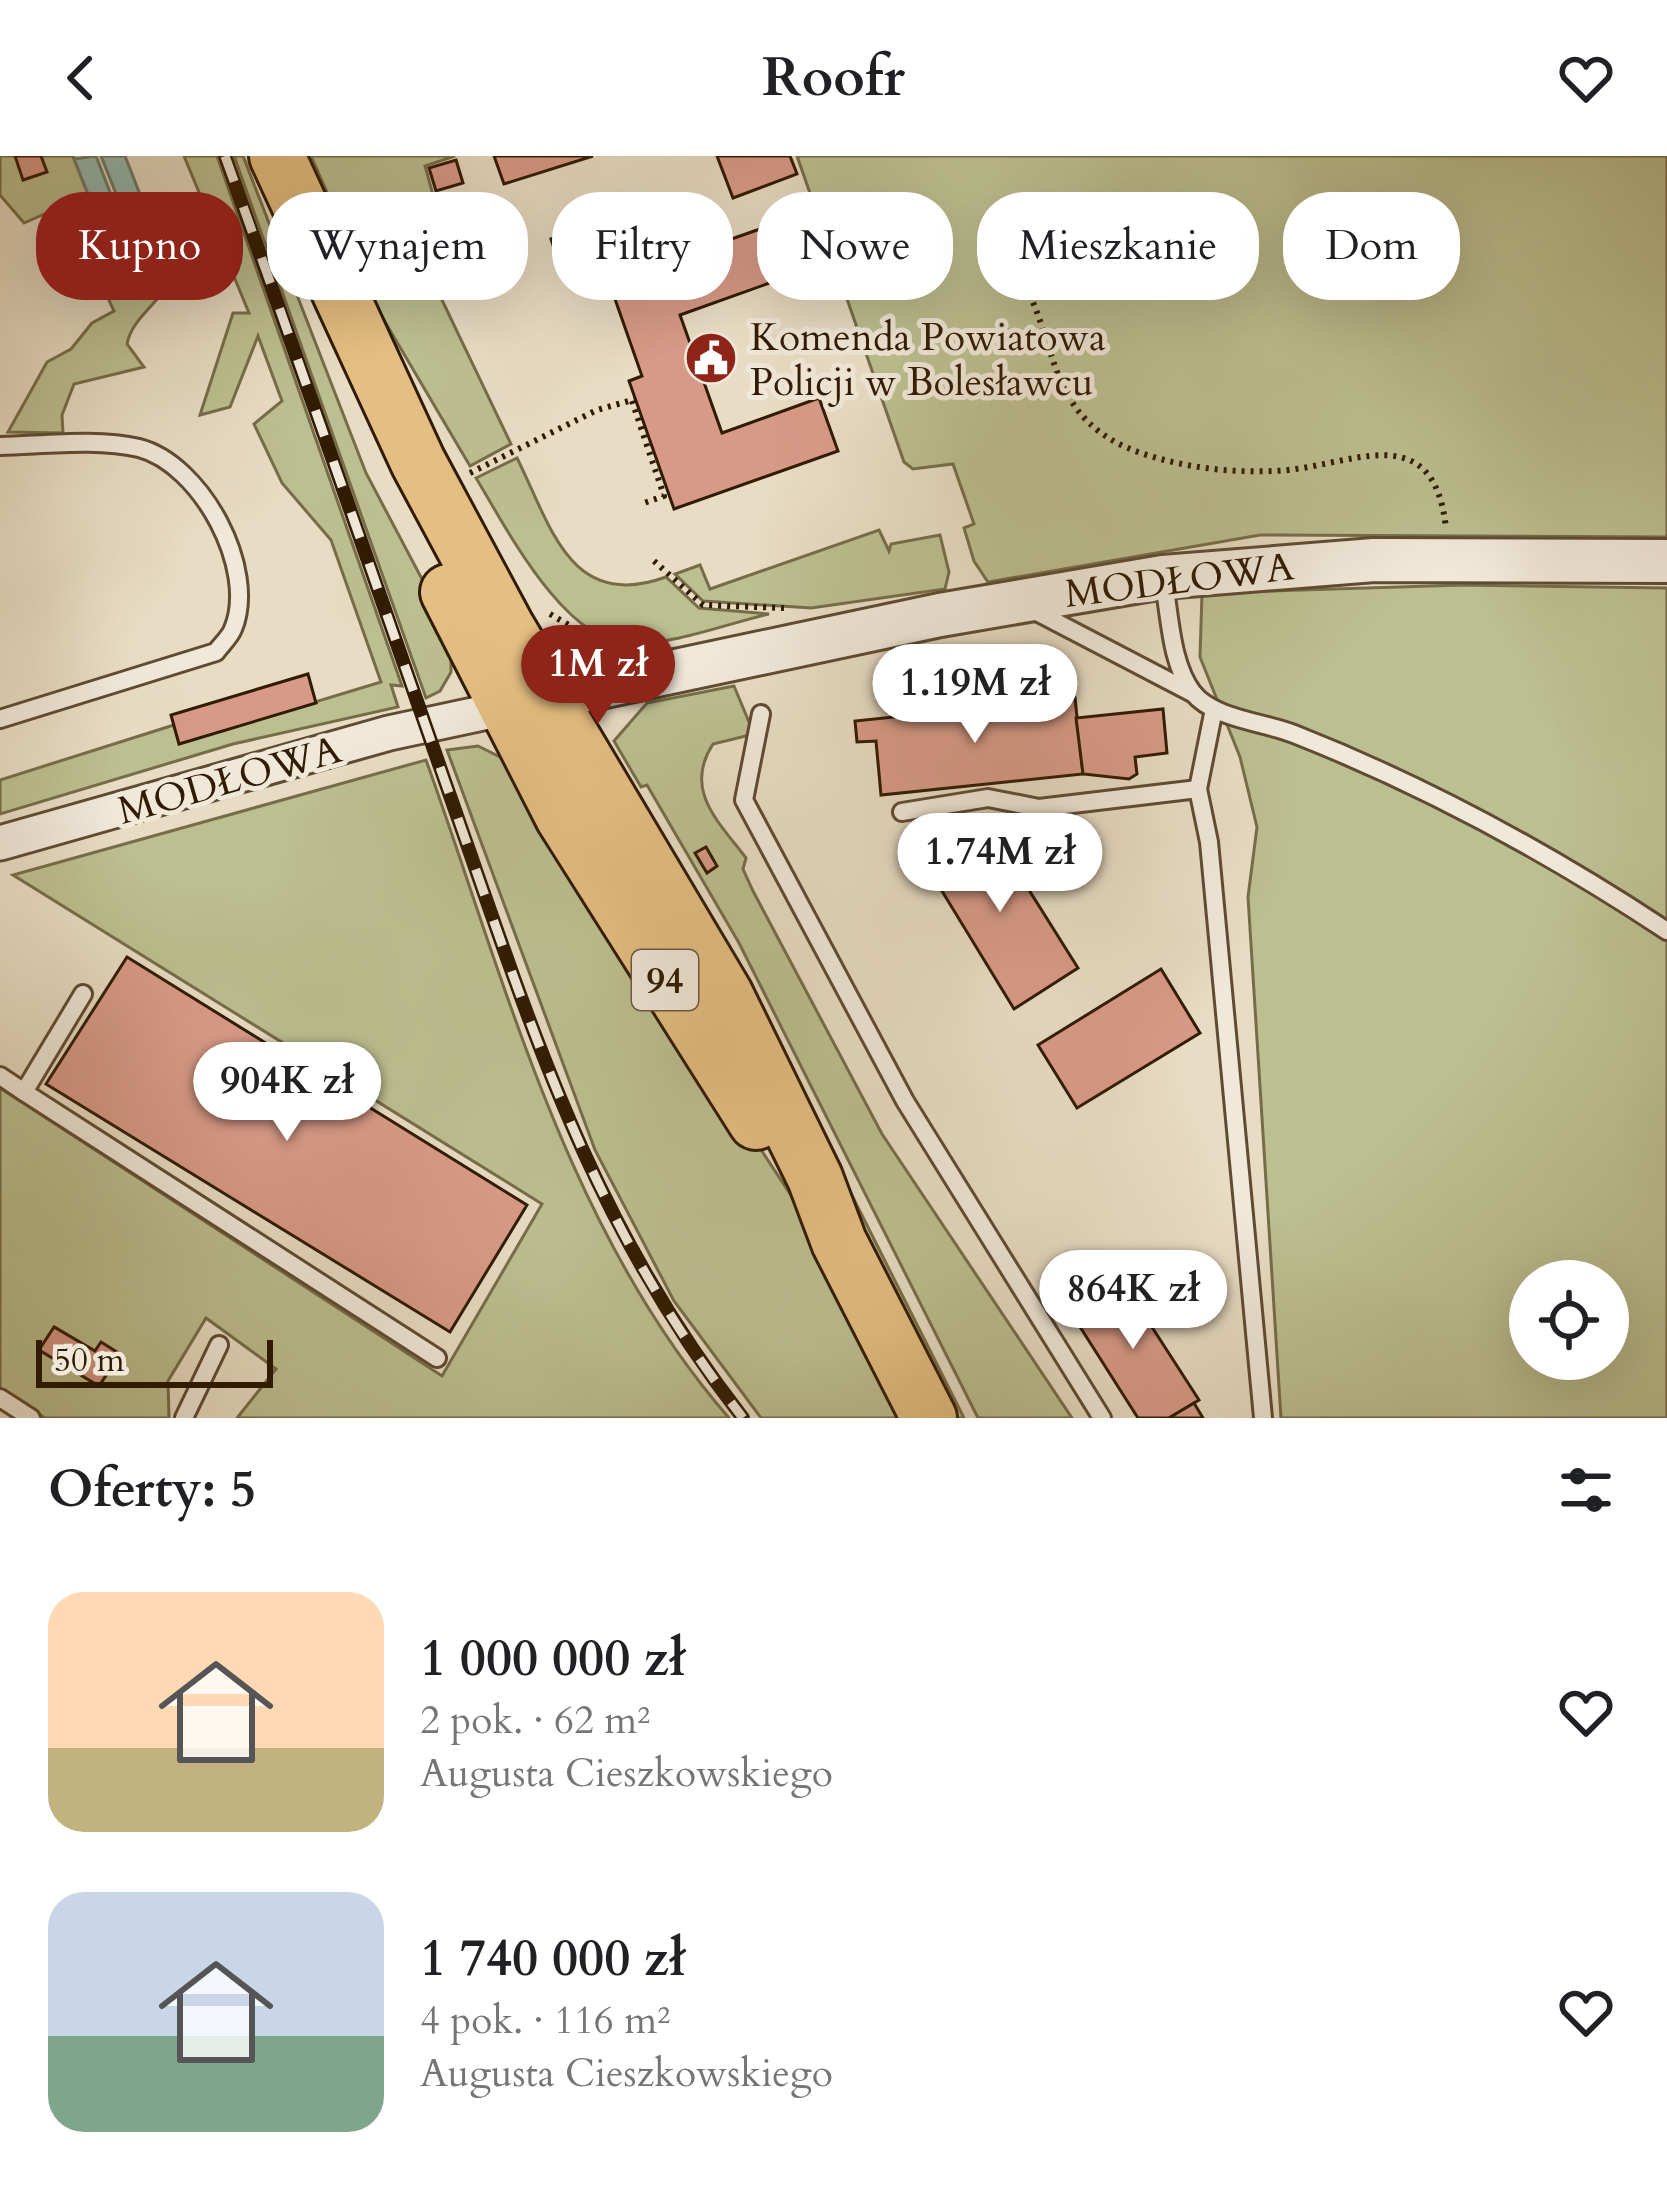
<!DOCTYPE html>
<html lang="pl">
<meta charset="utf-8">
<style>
:root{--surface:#fff;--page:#f2f2f2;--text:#202124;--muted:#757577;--accent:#8f2418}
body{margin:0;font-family:Cardo,serif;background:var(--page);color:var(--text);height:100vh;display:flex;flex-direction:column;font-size:45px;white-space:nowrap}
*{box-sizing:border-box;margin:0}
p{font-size:39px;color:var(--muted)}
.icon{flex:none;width:66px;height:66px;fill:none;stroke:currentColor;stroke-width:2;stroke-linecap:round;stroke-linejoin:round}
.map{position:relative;height:1262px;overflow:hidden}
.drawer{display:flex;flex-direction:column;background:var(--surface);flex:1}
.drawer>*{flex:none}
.guide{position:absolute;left:36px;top:36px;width:1596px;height:108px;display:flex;gap:24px}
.tools{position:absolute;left:1509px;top:1104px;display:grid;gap:24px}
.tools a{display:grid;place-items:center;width:120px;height:120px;border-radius:50%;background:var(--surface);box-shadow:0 12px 48px #0002;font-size:60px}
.scale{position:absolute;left:36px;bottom:30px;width:237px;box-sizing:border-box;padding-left:12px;border:6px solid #311b01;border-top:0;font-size:33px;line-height:42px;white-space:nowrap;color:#311b01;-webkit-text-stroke:9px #f0e8d9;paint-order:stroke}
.price{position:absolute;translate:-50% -102px;padding:0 27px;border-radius:42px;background:#fff;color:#222;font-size:39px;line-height:78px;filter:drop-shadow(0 3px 6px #0008)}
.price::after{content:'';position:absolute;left:50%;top:72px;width:36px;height:27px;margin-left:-18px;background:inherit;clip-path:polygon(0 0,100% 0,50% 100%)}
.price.current{background:var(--accent);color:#fff}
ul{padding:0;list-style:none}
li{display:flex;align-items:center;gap:36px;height:300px;padding:0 48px}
li span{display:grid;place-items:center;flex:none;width:336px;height:240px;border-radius:36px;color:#555}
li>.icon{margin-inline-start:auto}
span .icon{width:144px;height:144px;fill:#fffc;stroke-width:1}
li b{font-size:51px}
h2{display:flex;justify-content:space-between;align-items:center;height:144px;padding:0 48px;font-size:51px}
.tag{padding:0 42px;border-radius:48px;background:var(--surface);box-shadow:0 12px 48px #0002;font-size:42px;line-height:108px}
.tag.current{background:var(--accent);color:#fff}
header{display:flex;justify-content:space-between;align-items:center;height:156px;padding:0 48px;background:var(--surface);font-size:54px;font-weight:700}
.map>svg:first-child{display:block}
.green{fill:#bcbf90;stroke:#766d48;stroke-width:3;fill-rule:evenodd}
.water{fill:#97bcb3;stroke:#6e7c6c;stroke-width:3}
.building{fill:#d89a88;stroke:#311b01;stroke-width:3}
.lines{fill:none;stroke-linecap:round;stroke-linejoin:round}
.service-casing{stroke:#5f4b32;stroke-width:22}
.minor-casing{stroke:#5f4b32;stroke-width:39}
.tertiary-casing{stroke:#5f4b32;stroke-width:48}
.primary-casing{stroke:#311b01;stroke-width:60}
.path{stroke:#311b01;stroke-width:6;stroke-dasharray:3 6;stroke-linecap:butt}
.service{stroke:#f0e8d9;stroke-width:16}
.minor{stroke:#f0e8d9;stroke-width:33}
.tertiary{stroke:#f0e8d9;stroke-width:42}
.primary{stroke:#e4be82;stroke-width:54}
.rail-casing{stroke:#311b01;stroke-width:14}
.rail{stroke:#f0e8d9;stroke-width:9;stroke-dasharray:27;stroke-linecap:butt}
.labels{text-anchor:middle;stroke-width:10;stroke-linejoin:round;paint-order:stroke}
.shield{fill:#f0e8d9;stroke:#6a5842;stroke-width:3}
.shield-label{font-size:36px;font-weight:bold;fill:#311b01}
.poi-label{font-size:39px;fill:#311b01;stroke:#f0e8d9;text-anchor:start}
.street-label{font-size:39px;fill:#311b01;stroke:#f0e8d9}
</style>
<header><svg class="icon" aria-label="back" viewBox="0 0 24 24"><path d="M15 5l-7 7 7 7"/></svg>Roofr<svg class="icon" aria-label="heart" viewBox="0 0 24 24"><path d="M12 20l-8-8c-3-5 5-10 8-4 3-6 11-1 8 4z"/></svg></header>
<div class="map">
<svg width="1667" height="1262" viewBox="0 0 1667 1262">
<rect width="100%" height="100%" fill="#e8dcc4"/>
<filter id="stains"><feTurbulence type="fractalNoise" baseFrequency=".00167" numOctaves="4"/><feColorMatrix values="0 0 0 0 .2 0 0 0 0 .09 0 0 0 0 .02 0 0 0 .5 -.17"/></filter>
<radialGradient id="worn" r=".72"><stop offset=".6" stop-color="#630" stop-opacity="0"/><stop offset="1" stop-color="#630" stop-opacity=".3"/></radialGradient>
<g class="green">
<path d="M0 0H73L126 135 174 115C165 145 132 160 127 188L144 211 74 228 62 259 63 277 8 276 47 206 71 193 92 167 114 155 65 49 24 67 0 39Z"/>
<path d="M184 0H217L402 530 391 529 398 551 233 588 0 658V624L174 569 180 587 381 526 331 384 282 327 254 268 282 245 258 180 230 251 200 259 233 157H249Z"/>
<path d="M234 0H243L366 317 451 478V516L440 535 426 542Z"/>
<path d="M311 0H455L425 10 440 64 416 72 430 119 511 288 470 310 381 159Z"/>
<path d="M797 0H1667V381L1260 379 988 426 974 405 964 372 974 368 953 308 913 313 904 306Z"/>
<path d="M517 302C551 370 570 456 666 421L699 452 769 458C726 468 675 488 631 488 564 487 506 371 476 322Z"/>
<path d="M879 374 889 395 891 388 940 379 949 416 945 433 811 452 703 445 675 418 700 409 710 433Z"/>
<path d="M1462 429 1667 432V1262H1281L1248 741 1257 671 1240 601 1200 501 1202 437ZM1530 1125H1608V1203H1530Z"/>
<path d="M734 530 754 578 713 588C683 634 718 665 746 702L743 713 753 735 882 978 1072 1262H978L739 787 647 629 641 631 614 585 647 547Z"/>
<path d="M478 590 504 603 798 1050 907 1262H761L674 1145 595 994 447 594Z"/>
<path d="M426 604C507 830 568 1077 729 1262H237L276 1213 206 1162 168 1225 169 1262H45L0 1234V932L442 1220 542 1048 13 719ZM55 1171 95 1195 101 1187 120 1199 99 1230 39 1194Z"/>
<path d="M680 735 807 950 964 1262H950Z"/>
</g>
<g class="water">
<path d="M96 0 137 106 118 113 74 3Z"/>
<path d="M101 0H125L162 95 142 103Z"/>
</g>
<g class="building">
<path d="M15 0H41L47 16 23 24Z"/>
<path d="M494 0H593L504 28Z"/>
<path d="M717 0H790L797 18 733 42Z"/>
<path d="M456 4 463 27 436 35 429 12Z"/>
<path d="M666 43 678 79 563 119 551 83Z"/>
<path d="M760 73 778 124 680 159 722 277 819 242 838 295 674 353 629 225 642 220 609 126Z"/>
<path d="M308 518 316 547 179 588 171 559Z"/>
<path d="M1075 542 1083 618 881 639 876 585 857 586 855 565Z"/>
<path d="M1163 553 1167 597 1135 601 1137 618 1129 623 1083 618 1076 562Z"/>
<path d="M985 664 1078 812 1014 853 923 704Z"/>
<path d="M706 691 717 710 707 717 695 697Z"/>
<path d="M127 801 527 1049 450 1176 46 928Z"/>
<path d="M1161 813 1200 877 1077 952 1038 889Z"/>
<path d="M1119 1120 1199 1244 1169 1262H1138L1068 1152Z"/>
<path d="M54 1171 95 1195 101 1186 120 1198 99 1230 39 1194Z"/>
<path d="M1194 1247 1203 1262H1169Z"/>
</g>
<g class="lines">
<g class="service-casing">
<g id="service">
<path d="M0 290C43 289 97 282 139 292 201 308 258 413 233 473 230 481 221 489 216 496L0 563"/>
<path d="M1163 422C1170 457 1170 507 1193 537 1214 563 1264 566 1294 578 1426 630 1549 697 1667 775"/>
<path d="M1031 453 1194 538"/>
<path d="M1214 553 1198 633 1209 686 1263 1262"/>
<path d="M761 558 744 644 905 945 1102 1262"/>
<path d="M902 656 988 642 1039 652 1198 633"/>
<path d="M0 920 24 936 83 838"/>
<path d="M24 936 437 1202"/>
<path d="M0 1242 31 1262"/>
<path d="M184 1262 219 1189"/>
</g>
</g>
<g class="minor-casing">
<path id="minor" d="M0 687 389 577 506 552"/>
</g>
<g class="tertiary-casing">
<path id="tertiary" d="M525 547 940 459 1163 421 1374 404 1667 405"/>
</g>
<g class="primary-casing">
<g id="primary">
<path d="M277 0 418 306 506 470 725 838 815 1022 839 1086 929 1262"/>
<path d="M448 436 563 661 756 966"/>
</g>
</g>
<g class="path">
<path d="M988 92C1070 143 1023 255 1138 296 1181 311 1228 317 1274 315 1347 313 1433 256 1446 372"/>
<path d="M632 245 664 340 641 348"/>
<path d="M470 317 597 254 636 243"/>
<path d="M654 405 703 449 784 452"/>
<path d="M550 458 606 491"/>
</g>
<use href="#service" class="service"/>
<use href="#minor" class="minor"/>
<use href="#tertiary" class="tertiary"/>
<use href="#primary" class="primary"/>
<g class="rail-casing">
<path id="rail" d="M225 0C301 211 374 422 448 634 530 866 588 1064 743 1262"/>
</g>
<use href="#rail" class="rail"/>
</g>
<defs>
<g id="civic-disc" transform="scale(2.7)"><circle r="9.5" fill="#8f2418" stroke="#f0e8d9"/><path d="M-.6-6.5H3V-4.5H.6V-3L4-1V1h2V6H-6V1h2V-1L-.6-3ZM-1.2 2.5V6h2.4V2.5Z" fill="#fff"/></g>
</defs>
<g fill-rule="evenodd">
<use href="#civic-disc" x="711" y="202"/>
</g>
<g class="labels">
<rect class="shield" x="632" y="794" width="66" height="60" rx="9"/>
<g class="shield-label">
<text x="665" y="837">94</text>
</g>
<g class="poi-label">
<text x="750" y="194">Komenda Powiatowa<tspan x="750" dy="45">Policji w Bolesławcu</tspan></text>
</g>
<g class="street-label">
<text transform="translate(1179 423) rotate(-7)" y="14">MODŁOWA</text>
<text transform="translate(229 623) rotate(-16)" y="14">MODŁOWA</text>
</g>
</g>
<rect width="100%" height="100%" filter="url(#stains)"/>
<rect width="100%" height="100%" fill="url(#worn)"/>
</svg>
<div class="tools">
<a><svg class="icon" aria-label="locate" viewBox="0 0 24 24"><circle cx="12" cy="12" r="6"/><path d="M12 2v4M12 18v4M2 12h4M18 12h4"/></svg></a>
</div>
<div class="scale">50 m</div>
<b class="price current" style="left:598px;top:571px">1M zł</b>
<b class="price" style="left:975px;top:590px">1.19M zł</b>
<b class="price" style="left:1000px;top:759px">1.74M zł</b>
<b class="price" style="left:287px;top:988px">904K zł</b>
<b class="price" style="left:1133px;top:1196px">864K zł</b>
<div class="guide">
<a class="tag current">Kupno</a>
<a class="tag">Wynajem</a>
<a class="tag">Filtry</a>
<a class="tag">Nowe</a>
<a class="tag">Mieszkanie</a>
<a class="tag">Dom</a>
</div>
</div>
<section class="drawer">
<h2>Oferty: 5<svg class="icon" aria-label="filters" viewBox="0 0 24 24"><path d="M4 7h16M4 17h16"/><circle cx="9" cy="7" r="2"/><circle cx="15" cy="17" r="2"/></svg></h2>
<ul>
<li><span style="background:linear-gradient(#ffd9b3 65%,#c2b280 0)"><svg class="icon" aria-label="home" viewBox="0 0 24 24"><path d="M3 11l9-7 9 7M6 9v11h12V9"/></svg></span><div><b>1 000 000 zł</b><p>2 pok. · 62 m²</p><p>Augusta Cieszkowskiego</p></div><svg class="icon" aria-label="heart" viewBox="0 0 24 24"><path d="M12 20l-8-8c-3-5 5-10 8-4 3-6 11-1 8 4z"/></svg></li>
<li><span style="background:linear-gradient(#c9d6e8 60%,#7fa58c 0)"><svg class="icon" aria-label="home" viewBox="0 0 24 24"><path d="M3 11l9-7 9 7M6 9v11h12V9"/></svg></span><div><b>1 740 000 zł</b><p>4 pok. · 116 m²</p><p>Augusta Cieszkowskiego</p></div><svg class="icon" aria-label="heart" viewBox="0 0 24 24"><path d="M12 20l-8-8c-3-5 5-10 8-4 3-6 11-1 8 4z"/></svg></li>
</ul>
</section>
